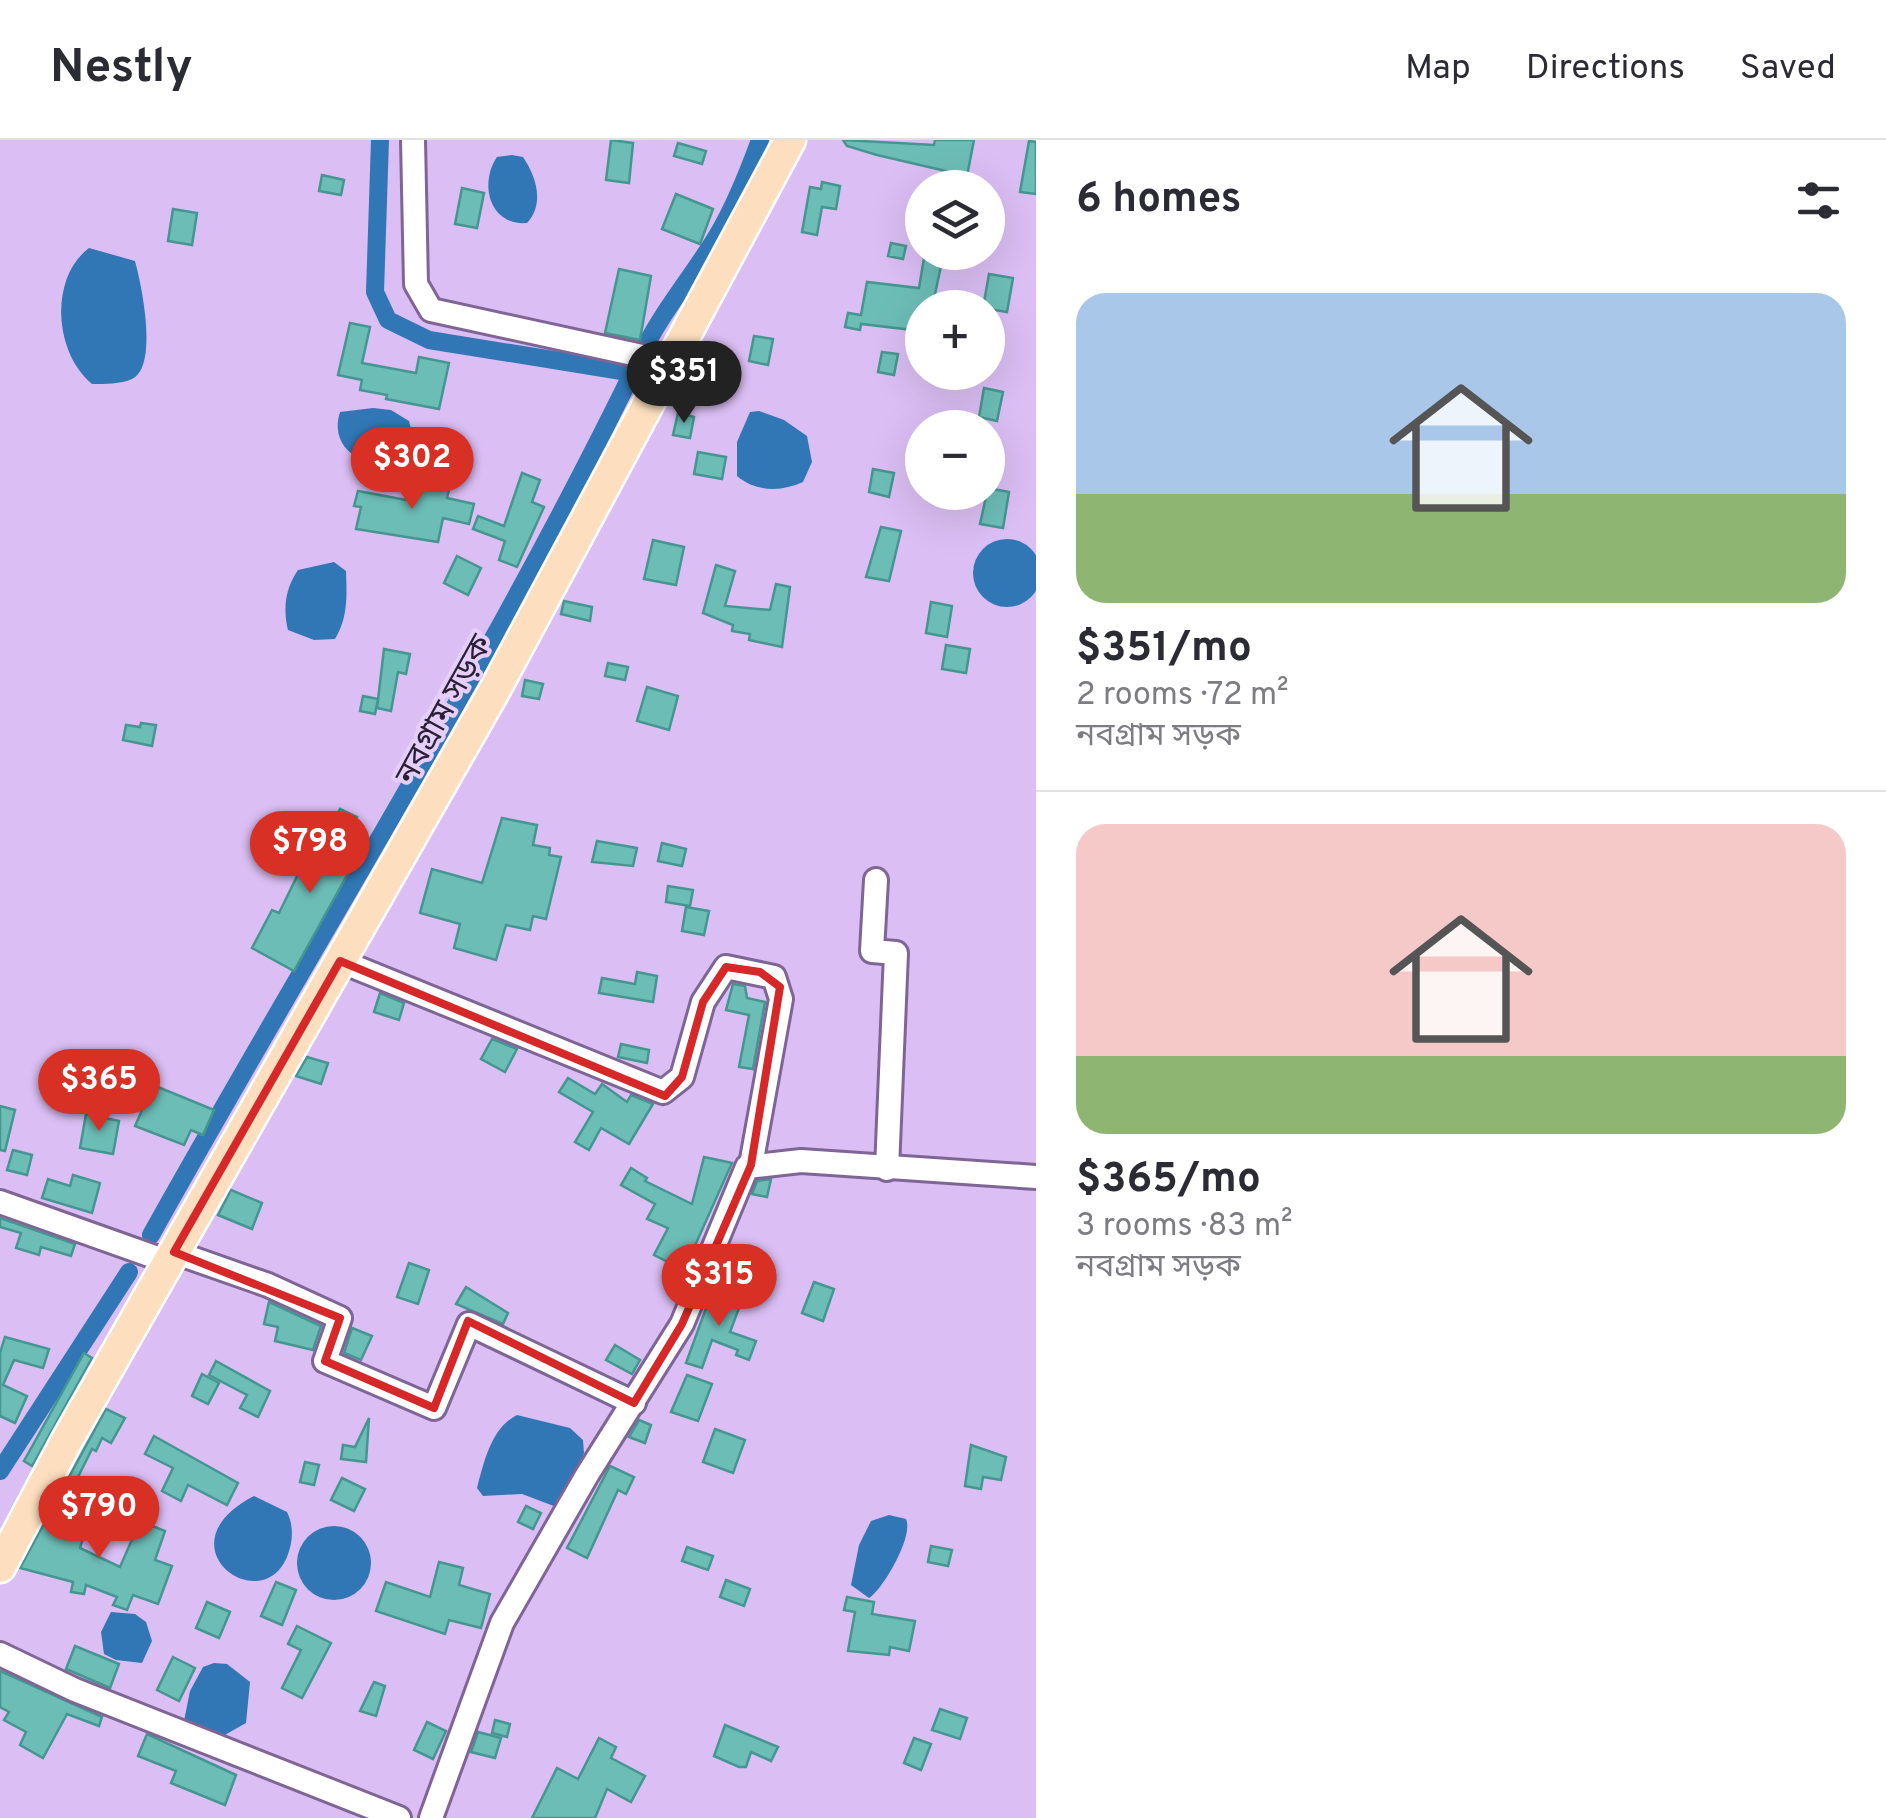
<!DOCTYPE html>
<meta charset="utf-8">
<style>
:root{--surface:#fff;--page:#f2f2f3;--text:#2b2b33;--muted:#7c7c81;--line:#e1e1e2;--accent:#d93025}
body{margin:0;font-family:Overpass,"Noto Sans Bengali",sans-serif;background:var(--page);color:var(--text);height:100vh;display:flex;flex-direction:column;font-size:38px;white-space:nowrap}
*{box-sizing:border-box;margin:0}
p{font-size:32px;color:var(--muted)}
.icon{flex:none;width:55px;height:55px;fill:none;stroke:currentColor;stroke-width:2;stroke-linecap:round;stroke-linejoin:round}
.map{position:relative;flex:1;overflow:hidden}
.sheet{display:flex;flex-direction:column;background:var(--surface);width:850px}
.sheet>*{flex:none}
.controls{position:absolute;left:905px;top:30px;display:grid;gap:20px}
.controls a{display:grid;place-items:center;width:100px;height:100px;border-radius:50%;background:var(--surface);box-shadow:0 10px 40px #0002;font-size:50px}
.price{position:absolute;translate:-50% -85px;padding:0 22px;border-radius:35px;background:var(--accent);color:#fff;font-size:32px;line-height:65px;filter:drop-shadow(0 2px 5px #0008)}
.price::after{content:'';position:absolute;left:50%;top:60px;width:30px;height:22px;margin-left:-15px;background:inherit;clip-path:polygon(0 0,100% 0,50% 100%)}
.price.on{background:#222;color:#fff}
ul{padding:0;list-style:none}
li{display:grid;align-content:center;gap:20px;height:530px;padding:0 40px}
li+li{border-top:2px solid var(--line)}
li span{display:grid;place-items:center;height:310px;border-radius:30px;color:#555}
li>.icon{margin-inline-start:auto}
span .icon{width:180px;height:180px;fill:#fffc;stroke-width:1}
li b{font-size:42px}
h2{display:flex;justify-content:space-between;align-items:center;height:120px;padding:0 40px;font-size:42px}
header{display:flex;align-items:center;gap:60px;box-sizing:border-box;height:140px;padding:0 50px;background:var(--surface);border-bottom:2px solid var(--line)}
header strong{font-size:48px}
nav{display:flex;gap:55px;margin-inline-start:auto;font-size:35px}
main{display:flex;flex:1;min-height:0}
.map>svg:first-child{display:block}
.water{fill:#3177b6}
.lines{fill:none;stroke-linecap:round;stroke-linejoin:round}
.canal{stroke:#3177b6;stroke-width:18}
.building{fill:#6dbdb7;stroke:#459690;stroke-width:2.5}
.minor-casing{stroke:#7f6595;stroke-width:28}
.major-casing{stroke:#fff;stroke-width:35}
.minor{stroke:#fff;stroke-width:22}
.major{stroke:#fddfbf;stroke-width:30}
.marked{fill:none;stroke:#d62828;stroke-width:8;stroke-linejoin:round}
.labels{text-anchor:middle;stroke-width:8;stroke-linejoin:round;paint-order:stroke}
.street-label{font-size:32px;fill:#2a1f33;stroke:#e5cefa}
</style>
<header>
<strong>Nestly</strong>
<nav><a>Map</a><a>Directions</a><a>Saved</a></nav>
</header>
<main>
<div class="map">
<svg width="1036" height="1678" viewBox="0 0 1036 1678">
<rect width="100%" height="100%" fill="#dbbef4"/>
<g class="water">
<path d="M512 15 523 17C536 36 545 64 527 83 489 86 479 43 497 17Z"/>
<path d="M89 108 135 121C141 143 159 226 132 239 121 244 104 244 92 244 54 213 49 138 89 108Z"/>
<path d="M373 268 391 270 409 281 412 293 399 322C365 331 328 309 340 272Z"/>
<path d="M759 271 784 280 807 296 812 322 803 342C781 352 756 352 737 336V302L750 272Z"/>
<circle cx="1007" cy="433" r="34"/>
<path d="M334 422 346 431C347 456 348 478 335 499L314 500 288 490C283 468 285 449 298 430Z"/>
<path d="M517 1275 570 1288 583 1300 584 1313 559 1368 522 1354 483 1356 477 1348C484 1322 491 1288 517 1275Z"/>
<path d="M254 1356 287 1372C294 1386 293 1402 287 1417 260 1480 159 1405 254 1356Z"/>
<path d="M889 1375 906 1379C914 1396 883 1449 869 1458L851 1445 859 1405 871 1381Z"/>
<circle cx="334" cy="1423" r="37"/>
<path d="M111 1472 135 1474 146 1482 152 1501 142 1523 116 1520 104 1514 101 1492Z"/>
<path d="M214 1523 227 1524 250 1542 246 1583 223 1596 184 1581 190 1551 203 1527Z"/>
</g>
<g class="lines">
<g class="canal">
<path d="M380 0 375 152 388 180 429 200 634 233"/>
<path d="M151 1095C314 802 494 519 640 217 660 174 692 137 717 96 735 66 748 33 760 0"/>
<path d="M0 1331 129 1132"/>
</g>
</g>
<g class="building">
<path d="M611 0 633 3 629 43 606 40Z"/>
<path d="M843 0 934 5 935 0H974L967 36 877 15 847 6Z"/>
<path d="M1029 1 1036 2V54L1020 52Z"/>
<path d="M678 3 706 11 702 24 674 16Z"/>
<path d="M322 35 344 40 341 55 319 51Z"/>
<path d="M822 42 840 46 836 69 822 67 817 95 802 92 810 47 821 49Z"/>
<path d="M462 48 484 53 477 88 455 84Z"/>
<path d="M676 54 713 69 700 104 662 89Z"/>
<path d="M173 69 197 73 192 105 168 101Z"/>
<path d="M891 103 906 106 903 119 888 116Z"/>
<path d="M925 112H944L932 168H922V176L915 175 913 190 861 184 860 190 845 187 848 173 861 175 867 142 919 148Z"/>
<path d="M619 129 651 136 640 200 605 193Z"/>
<path d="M989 134 1013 138 1007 172 983 168Z"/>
<path d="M350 183 370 187 362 223 416 233 419 217 449 223 439 269 386 259 387 255 360 250 362 240 338 235Z"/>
<path d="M754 196 773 199 768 225 749 221Z"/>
<path d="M882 212 898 214 894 235 878 232Z"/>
<path d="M984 248 1003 252 997 281 979 277Z"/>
<path d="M678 273 694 277 690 298 673 295Z"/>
<path d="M698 312 726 317 722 339 694 334Z"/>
<path d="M873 329 894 333 889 357 869 352Z"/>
<path d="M522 333 540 340 532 362 544 367 517 427 499 420 505 401 473 389 478 376 504 386Z"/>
<path d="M417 339 450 346 447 358 474 364 469 384 443 378 438 402 356 389 361 367 354 366 358 351 412 361Z"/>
<path d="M988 348 1009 352 1003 388 980 384Z"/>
<path d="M881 387 901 391 889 441 866 437Z"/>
<path d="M653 400 684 407 676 445 644 439Z"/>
<path d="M457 416 481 428 468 455 444 443Z"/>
<path d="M716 425 735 431 725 466 770 470 776 444 790 447 782 507 749 500 750 494 732 491 733 485 703 473Z"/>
<path d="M564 461 592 467 590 481 561 474Z"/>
<path d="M931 462 952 466 947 497 926 493Z"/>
<path d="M946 505 970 509 966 533 942 529Z"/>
<path d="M384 509 410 514 406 534 398 532 391 571 377 568Z"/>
<path d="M608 523 628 527 625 540 605 536Z"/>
<path d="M525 540 543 544 539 559 522 556Z"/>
<path d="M647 547 678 556 669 590 637 581Z"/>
<path d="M363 556 378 559 375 574 360 571Z"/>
<path d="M141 583 156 585 152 606 123 600 126 585 140 587Z"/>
<path d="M340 669 357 677 346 699 362 708 294 831 252 808 272 770 279 773 304 722 307 724 323 691 328 693Z"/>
<path d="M502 678 537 685 533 705 550 708 549 715 561 717 546 779 533 776 530 790 506 785 496 820 454 808 460 784 420 773 432 729 482 743Z"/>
<path d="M597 701 637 708 633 726 592 722Z"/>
<path d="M662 703 686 709 682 726 658 721Z"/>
<path d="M668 746 693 750 690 766 666 762Z"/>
<path d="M686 767 709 771 704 795 682 791Z"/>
<path d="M637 832 657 836 653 862 599 853 602 838 635 844Z"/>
<path d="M733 844 745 846 747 858 765 862 753 929 739 927 749 875 726 870Z"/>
<path d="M380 853 404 863 399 880 374 872Z"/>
<path d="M492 899 517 909 505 932 481 919Z"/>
<path d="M621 904 649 910 647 923 618 917Z"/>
<path d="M307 917 328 923 321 944 296 936Z"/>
<path d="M568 938 595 954 602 944 627 962 631 955 653 964 629 1004 601 988 589 1010 575 1002 593 972 559 952Z"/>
<path d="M153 945 214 970 203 995 191 990 184 1005 135 986Z"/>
<path d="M0 966 15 970 5 1011 0 1010Z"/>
<path d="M86 974 119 981 113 1014 80 1008Z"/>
<path d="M13 1010 32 1015 27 1035 7 1030Z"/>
<path d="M704 1017 732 1023 684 1130 654 1115 668 1088 647 1079 655 1064 621 1045 631 1028 647 1038 645 1041 692 1064Z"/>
<path d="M73 1035 100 1043 92 1073 42 1058 48 1039 70 1046Z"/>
<path d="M771 1039 767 1057 752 1054 757 1041Z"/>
<path d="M231 1050 262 1063 252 1089 218 1075Z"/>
<path d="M0 1078 75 1104 71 1116 41 1107 39 1115 16 1108 21 1093 0 1087Z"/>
<path d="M409 1123 429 1130 418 1164 397 1157Z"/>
<path d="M741 1130 775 1140 769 1155 736 1143Z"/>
<path d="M814 1142 834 1149 823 1181 802 1173Z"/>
<path d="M466 1147 508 1173 503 1184 456 1164Z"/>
<path d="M713 1149 742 1160 730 1192 756 1201 749 1220 736 1215 738 1210 712 1200 702 1228 686 1223Z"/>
<path d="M269 1162 321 1186 313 1210 275 1201 278 1187 264 1184Z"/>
<path d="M352 1188 372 1196 361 1220 344 1213Z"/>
<path d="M5 1197 49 1209 43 1228 14 1220 3 1245 27 1256 15 1283 0 1276V1213Z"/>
<path d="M615 1205 640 1220 632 1234 606 1220Z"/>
<path d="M84 1213 92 1218 32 1326 24 1321Z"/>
<path d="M216 1221 270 1251 258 1277 240 1268 247 1255 209 1235Z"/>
<path d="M202 1234 219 1243 208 1264 192 1256Z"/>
<path d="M687 1235 712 1244 698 1281 671 1272Z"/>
<path d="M106 1269 125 1278 111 1303 102 1298 96 1311 92 1309 76 1341 69 1337Z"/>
<path d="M369 1278 366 1322 341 1319 343 1305 355 1307Z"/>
<path d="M639 1280 651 1285 645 1303 629 1297Z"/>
<path d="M715 1289 745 1300 733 1333 703 1322Z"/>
<path d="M154 1296 238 1343 227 1365 188 1345 181 1361 162 1351 173 1328 145 1314Z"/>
<path d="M971 1305 1006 1317 1001 1340 983 1337 981 1349 965 1346Z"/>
<path d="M305 1322 319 1325 314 1345 300 1342Z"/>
<path d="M610 1326 634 1337 626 1354 618 1350 587 1418 567 1408Z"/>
<path d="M342 1338 365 1349 354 1371 331 1360Z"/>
<path d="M526 1366 541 1373 533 1389 518 1382Z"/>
<path d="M52 1369 88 1383 80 1408 120 1427 140 1381 165 1391 155 1420 172 1426 158 1464 133 1455 127 1470 113 1465 117 1457 86 1445 84 1454 71 1452 73 1442 20 1428Z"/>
<path d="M931 1406 952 1410 948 1426 928 1422Z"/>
<path d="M687 1407 713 1416 708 1430 682 1421Z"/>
<path d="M439 1422 463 1428 459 1445 490 1454 481 1488 449 1480 445 1494 376 1471 386 1442 430 1457Z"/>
<path d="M726 1440 750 1449 744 1466 720 1457Z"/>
<path d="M276 1442 296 1450 282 1485 261 1476Z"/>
<path d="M847 1457 874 1462 872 1474 915 1481 909 1511 890 1507 889 1515 848 1511 855 1472 844 1470Z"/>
<path d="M207 1462 230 1472 219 1498 196 1488Z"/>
<path d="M297 1486 331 1503 302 1558 282 1548 301 1510 288 1504Z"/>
<path d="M75 1506 119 1524 110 1548 66 1529Z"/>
<path d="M173 1517 195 1528 179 1561 157 1550Z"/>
<path d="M0 1531 102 1577 99 1586 67 1574 43 1618 20 1605 26 1592 4 1580 9 1572 0 1567Z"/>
<path d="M374 1542 385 1546 376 1576 360 1571Z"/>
<path d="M940 1569 967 1578 960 1599 932 1590Z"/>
<path d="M495 1580 510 1584 507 1597 492 1593Z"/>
<path d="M427 1582 446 1591 433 1619 414 1610Z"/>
<path d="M725 1585 778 1607 771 1621 751 1612 746 1627H739L714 1616Z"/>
<path d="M478 1592 501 1598 495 1618 471 1612Z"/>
<path d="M147 1594 236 1635 225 1665 171 1643 176 1631 138 1616Z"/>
<path d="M599 1598 616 1607 611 1618 645 1636 631 1662 607 1649 595 1678H532L557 1628 578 1639Z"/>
<path d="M914 1598 931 1604 921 1630 904 1623Z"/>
</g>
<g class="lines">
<g class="minor-casing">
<g id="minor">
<path d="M413 0 416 144 431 170 674 223"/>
<path d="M876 740 872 811 896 813 887 1029"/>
<path d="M340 821 663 952 682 937 703 862 726 827 774 837 781 859 751 1025"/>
<path d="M0 1062 169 1122"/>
<path d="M174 1112 268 1145 340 1178 325 1221 434 1268 469 1184 634 1263"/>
<path d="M0 1514 75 1550 399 1678"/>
<path d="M431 1678 502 1483 587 1335 682 1184 747 1027 801 1021 1036 1037"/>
</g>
</g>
<g class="major-casing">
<path id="major" d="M0 1427 67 1300 492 555 790 0"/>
</g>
<use href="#minor" class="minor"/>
<use href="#major" class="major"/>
</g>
<path class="marked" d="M340 821 665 956 682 937 703 862 726 827 760 832 780 847 751 1025 682 1184 634 1263 468 1181 434 1268 325 1221 340 1178 174 1112Z"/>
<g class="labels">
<g class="street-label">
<text transform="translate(443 569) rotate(-61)" y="11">নবগ্রাম সড়ক</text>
</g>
</g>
</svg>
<div class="controls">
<a><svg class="icon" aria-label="layers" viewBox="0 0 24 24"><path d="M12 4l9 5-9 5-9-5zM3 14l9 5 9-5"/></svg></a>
<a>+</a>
<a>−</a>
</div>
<b class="price on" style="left:684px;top:286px">$351</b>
<b class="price" style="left:412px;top:372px">$302</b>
<b class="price" style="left:310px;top:756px">$798</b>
<b class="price" style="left:99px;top:994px">$365</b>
<b class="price" style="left:719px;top:1189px">$315</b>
<b class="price" style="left:99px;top:1421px">$790</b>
</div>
<section class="sheet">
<h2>6 homes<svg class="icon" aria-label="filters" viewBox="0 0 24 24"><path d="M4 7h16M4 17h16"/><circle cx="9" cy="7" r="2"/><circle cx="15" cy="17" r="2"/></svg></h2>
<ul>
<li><span style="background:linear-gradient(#a9c7e8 65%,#8fb573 0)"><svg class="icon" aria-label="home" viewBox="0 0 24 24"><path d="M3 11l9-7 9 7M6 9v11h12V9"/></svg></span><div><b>$351/mo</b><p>2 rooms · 72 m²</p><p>নবগ্রাম সড়ক</p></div></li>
<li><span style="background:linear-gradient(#f6c9c9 75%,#8fb573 0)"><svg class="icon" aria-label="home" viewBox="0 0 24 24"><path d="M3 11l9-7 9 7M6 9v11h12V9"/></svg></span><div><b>$365/mo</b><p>3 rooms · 83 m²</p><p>নবগ্রাম সড়ক</p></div></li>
</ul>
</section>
</main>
